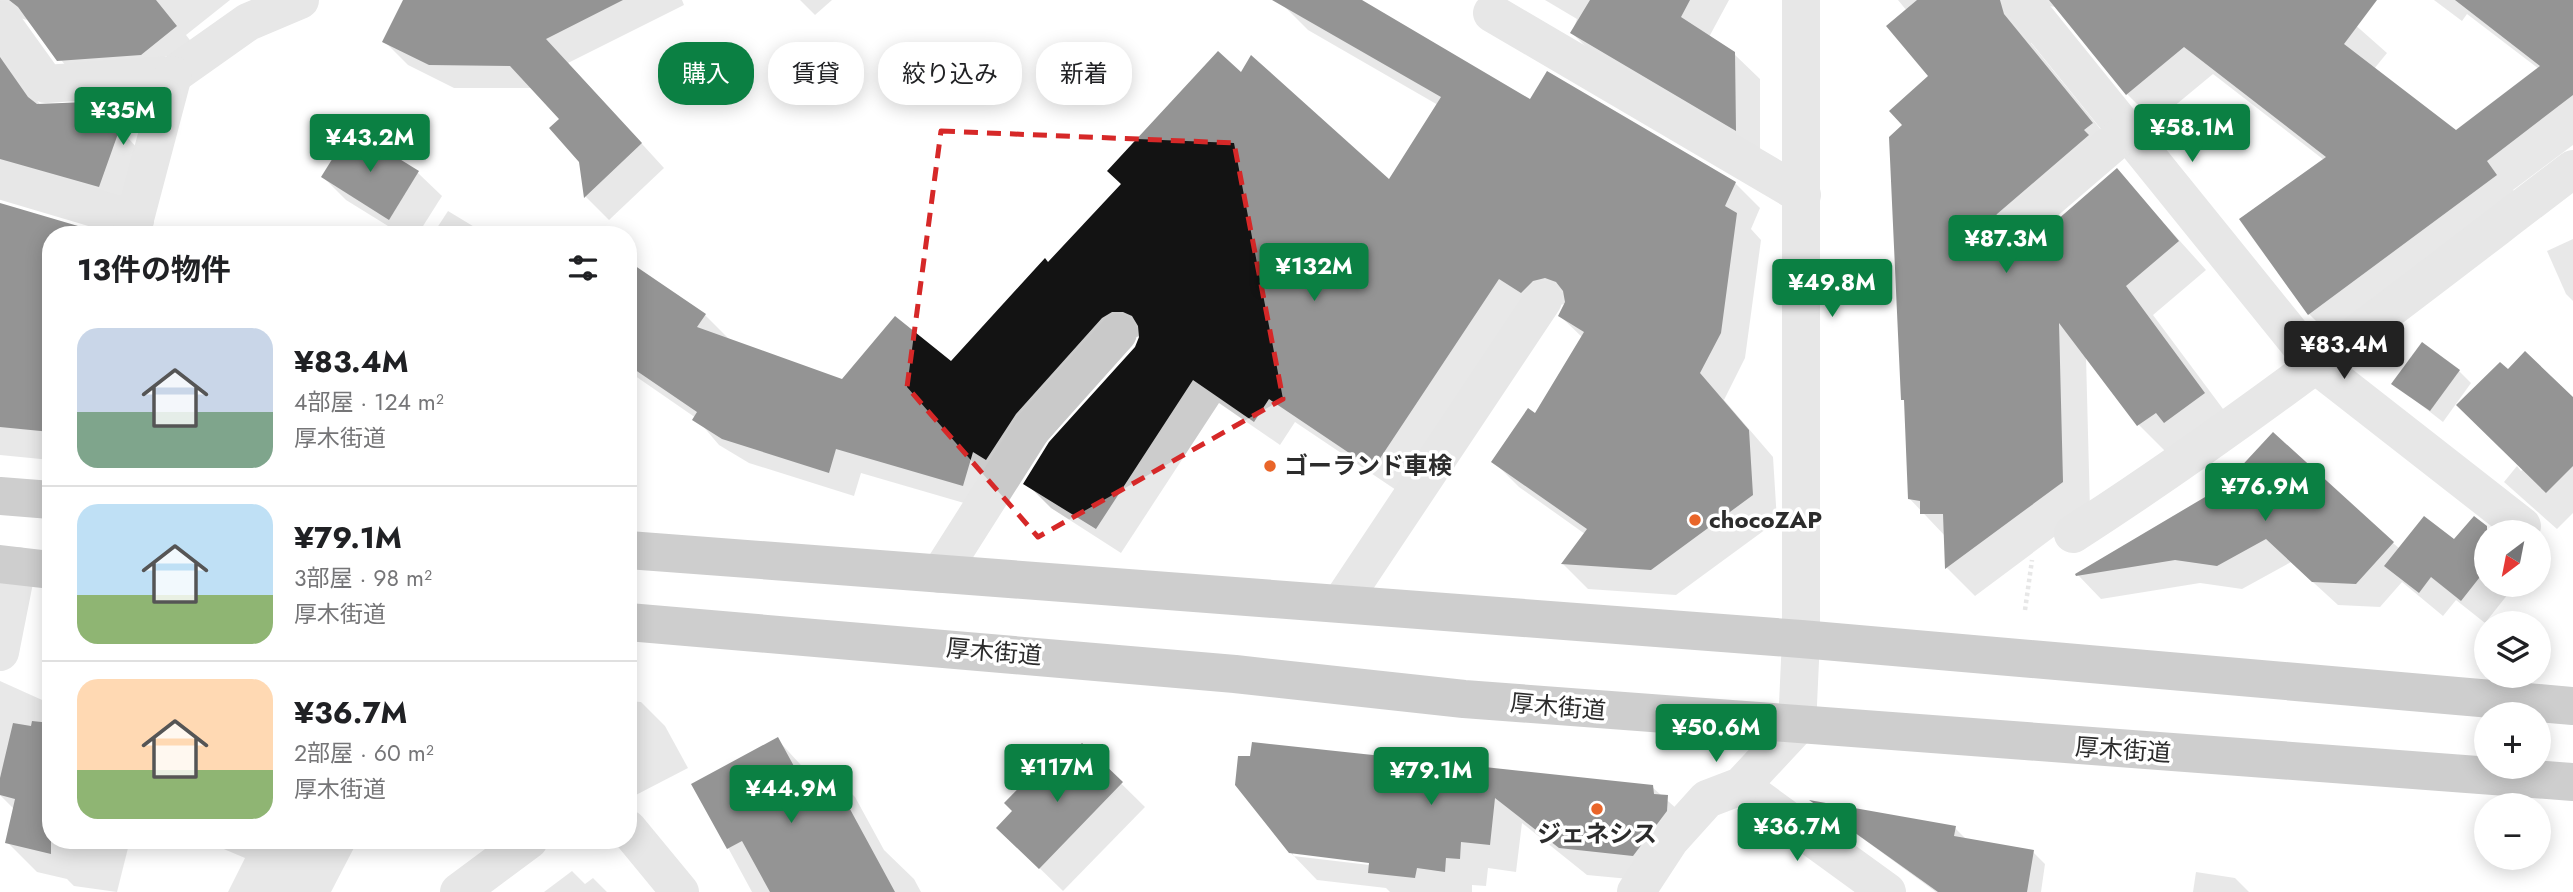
<!DOCTYPE html>
<html lang="ja">
<meta charset="utf-8">
<style>
:root{--surface:#fff;--page:#f6f6f6;--text:#202124;--muted:#757577;--line:#e0e0e0;--accent:#0b8043}
body{margin:0;font-family:Jost,"Noto Sans JP",sans-serif;background:var(--page);color:var(--text);height:100vh;display:flex;flex-direction:column;font-size:26px;white-space:nowrap}
*{box-sizing:border-box;margin:0}
p{font-size:23px;color:var(--muted)}
.icon{flex:none;width:38px;height:38px;fill:none;stroke:currentColor;stroke-width:2;stroke-linecap:round;stroke-linejoin:round}
.map{position:relative;flex:1;overflow:hidden}
.details{position:absolute;left:42px;top:226px;width:595px;height:623px;display:flex;flex-direction:column;background:var(--surface);border-radius:28px;box-shadow:0 4px 18px #0003}
.details>*{flex:none}
.top-card{position:absolute;left:658px;top:42px;width:665px;height:63px;display:flex;gap:14px}
.needle{width:46px;rotate:212deg}
.fabs{position:absolute;left:2474px;top:520px;display:grid;gap:14px}
.fabs a{display:grid;place-items:center;width:77px;height:77px;border-radius:50%;background:var(--surface);box-shadow:0 4px 18px #0003;font-size:35px}
.price{position:absolute;translate:-50% -60px;padding:0 16px;border-radius:7px;background:var(--accent);color:#fff;font-size:23px;line-height:46px;filter:drop-shadow(0 2px 4px #0008)}
.price::after{content:'';position:absolute;left:50%;top:42px;width:21px;height:16px;margin-left:-10px;background:inherit;clip-path:polygon(0 0,100% 0,50% 100%)}
.price.selected{background:#222;color:#fff}
ul{padding:0;list-style:none}
li{display:flex;align-items:center;gap:21px;height:175px;padding:0 35px}
li+li{border-top:2px solid var(--line)}
li span{display:grid;place-items:center;flex:none;width:196px;height:140px;border-radius:21px;color:#555}
li>.icon{margin-inline-start:auto}
span .icon{width:84px;height:84px;fill:#fffc;stroke-width:1}
li b{font-size:30px}
h2{display:flex;justify-content:space-between;align-items:center;height:84px;padding:0 35px;font-size:30px}
.tag{padding:0 24px;border-radius:28px;background:var(--surface);box-shadow:0 4px 18px #0003;font-size:24px;line-height:63px}
.tag.selected{background:var(--accent);color:#fff}
.map>svg:first-child{display:block}
.shadow{fill:#0003;fill-rule:evenodd}
.building{fill:#131313}
.lines{fill:none;stroke-linecap:round;stroke-linejoin:round}
.path{stroke:#c9c9c9;stroke-width:4.5;stroke-dasharray:3.5 3.5;stroke-linecap:butt}
.minor{stroke:#c9c9c9;stroke-width:38}
.highway{stroke:#939393;stroke-width:38}
.marked{fill:none;stroke:#d62828;stroke-width:5;stroke-dasharray:14 9;stroke-linejoin:round}
.poi-dot{fill:#e96529;stroke:#fff;stroke-width:2.5}
.labels{text-anchor:middle;stroke-width:7;stroke-linejoin:round;paint-order:stroke}
.poi-label{font-size:24px;font-weight:bold;fill:#2c2c2c;stroke:#fff;text-anchor:start}
.street-label{font-size:24px;fill:#2c2c2c;stroke:#fff}
</style>
<div class="map">
<svg width="2573" height="892" viewBox="0 0 2573 892">
<rect width="100%" height="100%" fill="#fff"/>
<g class="shadow">
<path d="M0 0H230L186 35 196 48 79 81 27 20 20 18 0 33Z"/>
<path d="M405 0H682L684 5 568 63 664 168 609 220 586 197 578 136 533 88H454L408 65 384 41Z"/>
<path d="M800 0H832L815 15Z"/>
<path d="M1285 0H1358L1531 101 1735 183 1760 208 1751 229 1761 240 1745 358 1724 400 1773 457 1777 521 1676 595 1588 589 1563 564 1585 534 1519 487 1494 462 1536 416 1583 338 1560 316 1566 304 1558 305 1399 492 1295 422 1280 445 1219 403 1121 553 1051 508 1026 483 1136 348 1142 336 1136 337 988 510 861 473 854 496 749 463 719 445 696 418 628 371V263L705 315 731 341 843 381 951 363 1242 75 1389 182 1438 105 1308 30 1283 5Z"/>
<path d="M1545 0H1729L1709 37 1734 54 1760 79V154L1597 58 1572 33 1577 19Z"/>
<path d="M1898 0H2327L2387 53 2374 69 2456 132 2539 69 2467 14 2462 21 2434 0H2561L2573 12V145L2513 190 2524 204 2337 342 2309 314 2324 160 2213 74 2155 122 2127 94 2057 7 2047 6 2031 43 2119 152 2026 241 2018 252 2117 171 2206 270 2153 315 2232 421 2167 453 2139 425 2086 356 2090 510 1975 596 1947 568 1946 537 1909 498 1905 125 1930 76 1907 11Z"/>
<path d="M0 49 41 106 112 103 133 124 128 138 140 151 120 206 0 194Z"/>
<path d="M418 173 442 196 418 234H401L346 200 323 177Z"/>
<path d="M0 205 84 229 89 234H51L0 284Z"/>
<path d="M448 211 486 234H433Z"/>
<path d="M2573 239V301L2566 294 2547 251Z"/>
<path d="M0 336 51 341V460L0 455Z"/>
<path d="M2459 371 2471 383 2443 422 2394 384Z"/>
<path d="M2508 371 2573 400V513L2557 529 2504 482 2517 466 2521 471 2524 469Z"/>
<path d="M2223 488 2393 543 2400 549 2454 542 2474 518 2491 532H2487V584H2516L2485 623 2456 600 2443 616 2402 582 2380 607 2338 605 2291 562 2242 589 2200 583 2101 599 2078 575Z"/>
<path d="M0 681 51 704V840H130L117 892 74 886 67 879 37 872 7 842 14 809 0 795Z"/>
<path d="M628 701 641 702 665 726 688 768 632 797 628 794Z"/>
<path d="M777 739 811 776 825 767 855 797 884 850 914 879 921 892H752L694 785Z"/>
<path d="M1082 745 1145 807 1063 891 1022 851Z"/>
<path d="M1236 784 1652 787 1694 824 1661 882 1587 875 1522 823 1516 872 1488 868 1486 886 1472 885V892H1390L1386 888 1317 880 1290 852ZM1293 852 1378 862V866L1293 856Z"/>
<path d="M1814 803 1955 828 1967 840 2033 852 2045 864 2041 892H1936Z"/>
<path d="M212 840H358L331 892H228L245 858 219 847Z"/>
<path d="M572 871 585 884 593 878 607 892H544Z"/>
<path d="M2196 872 2235 878 2249 892H2193Z"/>
</g>
<g class="building">
<path d="M9 0H156L177 26 141 55 57 61 18 7Z"/>
<path d="M403 0H623L546 39 642 143 584 198 579 162 549 128 559 119 510 66 429 65 382 42Z"/>
<path d="M1272 0H1362L1530 99 1547 71 1736 182 1725 206 1737 213 1721 333 1700 373 1749 430 1753 495 1651 570 1561 564 1587 529 1491 462 1528 408 1535 413 1584 332 1558 316 1565 302 1563 291 1556 282 1545 278 1533 281 1521 293 1499 279 1373 469 1269 399 1254 422 1193 380 1096 529 1023 484 1049 442 1135 347 1139 337 1138 326 1132 316 1123 312H1112L1102 318 1016 414 986 460 973 452 963 486 836 449 829 473 722 439 692 420 697 412 628 365V261L706 314 697 327 842 379 895 316 951 361 1045 258 1048 262 1121 184 1107 171 1218 51 1241 72 1251 55 1389 179 1441 97Z"/>
<path d="M1590 0H1690L1681 17 1735 52 1736 131 1570 33Z"/>
<path d="M1917 0H2000L2004 14 2093 123 2084 130 2089 135 1997 214 1992 222 1990 233 1995 244 2005 251H2017L2026 247 2117 168 2179 241 2126 286 2205 393 2164 423 2156 413 2137 426 2059 323 2063 482 1945 569 1943 514H1920V501L1908 499 1904 400H1901L1889 137 1902 125 1889 111 1928 76 1886 26Z"/>
<path d="M2049 0H2377L2344 44 2456 130 2540 66 2455 0H2573V95L2487 161 2497 175 2308 315 2239 219 2326 157 2184 47 2126 95Z"/>
<path d="M0 57 28 97 37 104 113 101 105 125 120 128 99 187 0 159Z"/>
<path d="M351 129 419 171 389 220 321 177Z"/>
<path d="M0 203 78 226 75 234H51V432L0 427Z"/>
<path d="M2422 342 2460 370 2430 411 2391 384Z"/>
<path d="M2525 351 2573 397V466L2546 493 2456 405 2500 362 2508 369Z"/>
<path d="M2273 432 2394 542 2356 584 2312 582 2266 539 2217 566 2175 560 2076 576 2075 574 2222 487Z"/>
<path d="M2424 516 2454 539 2474 516 2487 526V568L2461 601 2431 577 2419 593 2384 566Z"/>
<path d="M32 721 51 723V854L5 843 15 799 0 795V778L13 723 31 726Z"/>
<path d="M778 737 801 779 826 765 895 892H770L742 841 727 849 691 784Z"/>
<path d="M1252 742 1653 785 1654 794 1668 795 1667 811 1633 856 1559 848 1495 798 1490 845 1461 842 1460 859 1446 858 1445 872 1417 868 1415 878 1368 873 1369 863 1289 853 1235 785 1238 756H1250Z"/>
<path d="M1082 743 1123 782 1039 869 996 828 1012 811 1004 803 1046 760 1055 770Z"/>
<path d="M1809 800 1956 826 1954 836 2034 850 2027 892H1938Z"/>
</g>
<g class="lines">
<path class="path" d="M2025 610 2032 560"/>
<g class="minor">
<path d="M2021 0 2316 365 2522 526"/>
<path d="M1492 13 1802 195"/>
<path d="M0 20 46 84 173 75 248 22 300 0"/>
<path d="M0 180 135 220"/>
<path d="M2012 230 2127 131"/>
<path d="M131 234 173 75"/>
<path d="M2073 534C2247 422 2409 294 2573 169"/>
<path d="M940 574 1032 429 1118 333"/>
<path d="M1341 603 1543 300"/>
<path d="M0 652 17 566"/>
<path d="M1741 786 1887 892"/>
<path d="M628 829 680 892"/>
<path d="M459 892 529 840"/>
<path d="M1636 892 1670 840 1707 799 1741 786 1797 726 1801 639V0"/>
</g>
<g class="highway">
<path d="M0 496 51 500"/>
<path d="M628 550 1801 639 2573 706"/>
<path d="M0 564 51 570"/>
<path d="M628 622 1235 674 1464 699 2573 782"/>
</g>
</g>
<path d="M0 0H2573V892H0ZM941 131 1234 143 1283 399 1038 537 907 387Z" fill="#fff" fill-opacity=".55" fill-rule="evenodd"/>
<path class="marked" d="M941 131 1234 143 1283 399 1038 537 907 387Z"/>
<g class="poi-dot">
<circle cx="1270" cy="466" r="7"/>
<circle cx="1695" cy="520" r="7"/>
<circle cx="1597" cy="809" r="7"/>
</g>
<g class="labels">
<g class="poi-label">
<text x="1284" y="474">ゴーランド車検</text>
<text x="1709" y="528">chocoZAP</text>
<text x="1597" y="842" text-anchor="middle">ジェネシス</text>
</g>
<g class="street-label">
<text transform="translate(994 652) rotate(5)" y="8">厚木街道</text>
<text transform="translate(1558 707) rotate(5)" y="8">厚木街道</text>
<text transform="translate(2123 750) rotate(4)" y="8">厚木街道</text>
</g>
</g>
</svg>
<div class="fabs">
<a><svg class="needle" viewBox="-14 -14 28 28"><path d="M0-13l5 13h-10z" fill="#e53935"/><path d="M0 13l5-13h-10z" fill="#757577"/></svg></a>
<a><svg class="icon" aria-label="layers" viewBox="0 0 24 24"><path d="M12 4l9 5-9 5-9-5zM3 14l9 5 9-5"/></svg></a>
<a>+</a>
<a>−</a>
</div>
<b class="price" style="left:123px;top:147px">¥35M</b>
<b class="price" style="left:2192px;top:164px">¥58.1M</b>
<b class="price" style="left:370px;top:174px">¥43.2M</b>
<b class="price" style="left:2006px;top:275px">¥87.3M</b>
<b class="price" style="left:1314px;top:303px">¥132M</b>
<b class="price" style="left:1832px;top:319px">¥49.8M</b>
<b class="price selected" style="left:2344px;top:381px">¥83.4M</b>
<b class="price" style="left:2265px;top:523px">¥76.9M</b>
<b class="price" style="left:1716px;top:764px">¥50.6M</b>
<b class="price" style="left:1057px;top:804px">¥117M</b>
<b class="price" style="left:1431px;top:807px">¥79.1M</b>
<b class="price" style="left:791px;top:825px">¥44.9M</b>
<b class="price" style="left:1797px;top:863px">¥36.7M</b>
<div class="top-card">
<a class="tag selected">購入</a>
<a class="tag">賃貸</a>
<a class="tag">絞り込み</a>
<a class="tag">新着</a>
</div>
<section class="details">
<h2>13件の物件<svg class="icon" aria-label="filters" viewBox="0 0 24 24"><path d="M4 7h16M4 17h16"/><circle cx="9" cy="7" r="2"/><circle cx="15" cy="17" r="2"/></svg></h2>
<ul>
<li><span style="background:linear-gradient(#c9d6e8 60%,#7fa58c 0)"><svg class="icon" aria-label="home" viewBox="0 0 24 24"><path d="M3 11l9-7 9 7M6 9v11h12V9"/></svg></span><div><b>¥83.4M</b><p>4部屋 · 124 m²</p><p>厚木街道</p></div></li>
<li><span style="background:linear-gradient(#bfe0f5 65%,#8fb573 0)"><svg class="icon" aria-label="home" viewBox="0 0 24 24"><path d="M3 11l9-7 9 7M6 9v11h12V9"/></svg></span><div><b>¥79.1M</b><p>3部屋 · 98 m²</p><p>厚木街道</p></div></li>
<li><span style="background:linear-gradient(#ffd9b3 65%,#8fb573 0)"><svg class="icon" aria-label="home" viewBox="0 0 24 24"><path d="M3 11l9-7 9 7M6 9v11h12V9"/></svg></span><div><b>¥36.7M</b><p>2部屋 · 60 m²</p><p>厚木街道</p></div></li>
</ul>
</section>
</div>
